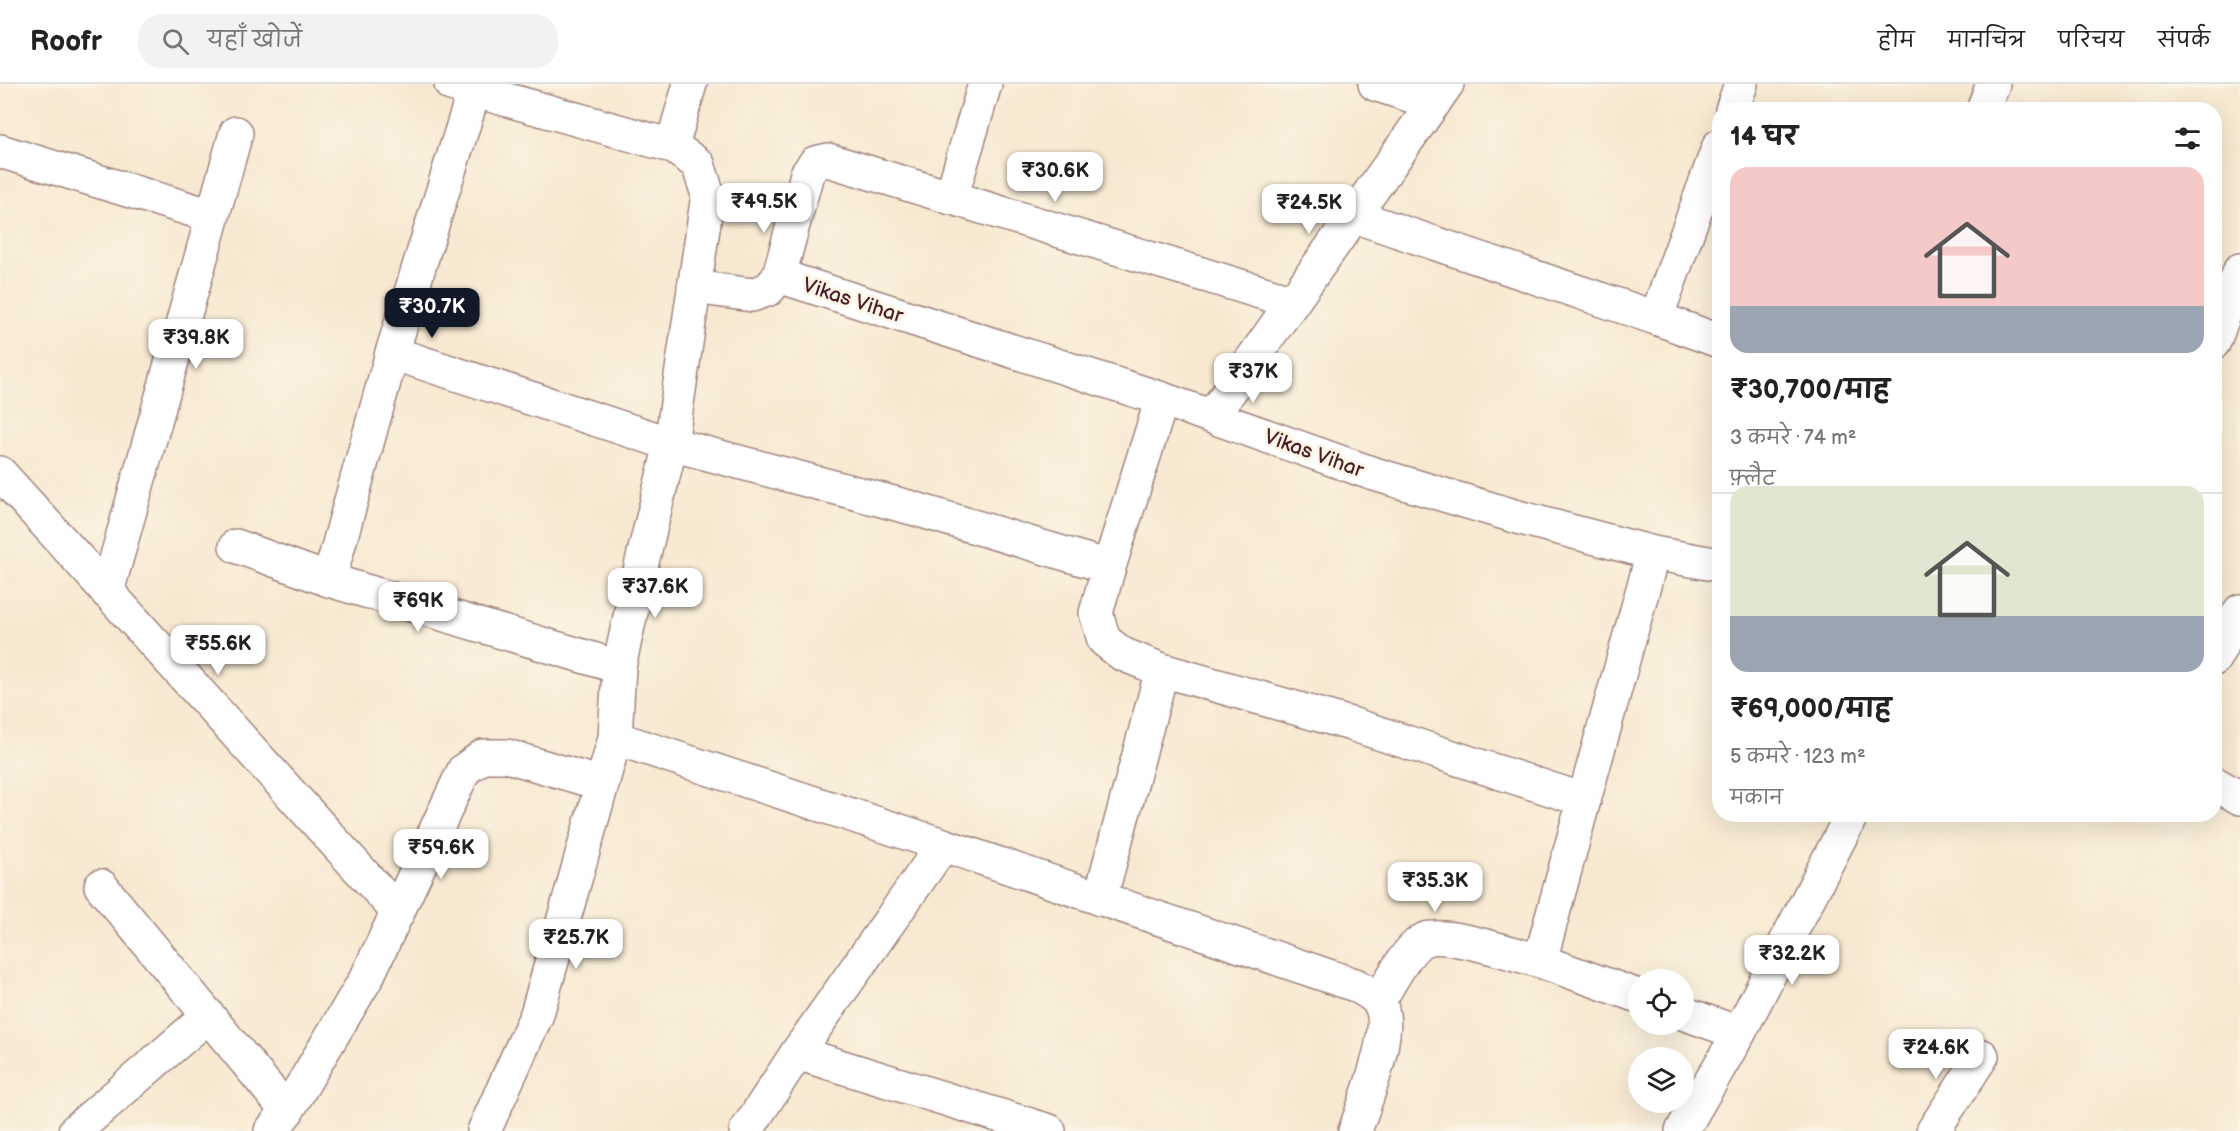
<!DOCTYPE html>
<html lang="hi">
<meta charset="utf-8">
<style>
:root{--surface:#fff;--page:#f2f2f2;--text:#222;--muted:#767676;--line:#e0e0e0;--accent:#111827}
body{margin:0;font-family:"Balsamiq Sans","Playpen Sans Deva",sans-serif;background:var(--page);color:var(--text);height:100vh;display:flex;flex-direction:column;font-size:22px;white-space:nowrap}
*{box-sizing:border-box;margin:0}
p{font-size:20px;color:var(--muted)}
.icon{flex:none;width:33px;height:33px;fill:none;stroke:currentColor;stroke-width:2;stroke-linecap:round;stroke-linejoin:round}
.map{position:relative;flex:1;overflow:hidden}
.side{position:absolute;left:1712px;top:18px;width:510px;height:720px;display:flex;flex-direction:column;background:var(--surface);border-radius:24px;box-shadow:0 6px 24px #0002}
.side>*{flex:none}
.buttons{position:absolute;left:1628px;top:885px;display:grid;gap:12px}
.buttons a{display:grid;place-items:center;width:66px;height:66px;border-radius:50%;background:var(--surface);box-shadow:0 6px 24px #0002;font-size:30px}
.price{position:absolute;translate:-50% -51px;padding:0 14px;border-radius:12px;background:#fff;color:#222;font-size:20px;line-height:39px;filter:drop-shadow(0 2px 3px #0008)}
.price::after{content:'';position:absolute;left:50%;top:36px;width:18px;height:14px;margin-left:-9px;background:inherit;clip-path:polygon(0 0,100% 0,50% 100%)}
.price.on{background:var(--accent);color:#fff}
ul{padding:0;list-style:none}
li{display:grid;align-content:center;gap:12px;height:318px;padding:0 18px}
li+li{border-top:2px solid var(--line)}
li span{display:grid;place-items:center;height:186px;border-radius:18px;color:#555}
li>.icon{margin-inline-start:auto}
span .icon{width:108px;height:108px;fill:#fffc;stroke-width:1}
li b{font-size:26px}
h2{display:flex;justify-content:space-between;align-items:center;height:72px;padding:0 18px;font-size:26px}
header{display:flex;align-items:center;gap:36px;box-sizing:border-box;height:84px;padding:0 30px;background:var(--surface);border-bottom:2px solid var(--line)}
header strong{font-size:28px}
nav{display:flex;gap:33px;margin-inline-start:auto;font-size:21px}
.search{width:420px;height:54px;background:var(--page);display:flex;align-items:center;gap:15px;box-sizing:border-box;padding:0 21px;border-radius:24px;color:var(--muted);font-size:22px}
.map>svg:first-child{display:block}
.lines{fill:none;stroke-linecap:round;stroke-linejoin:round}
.minor-casing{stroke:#a0847e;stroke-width:36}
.minor{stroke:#fff;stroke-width:33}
.labels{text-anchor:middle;stroke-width:6;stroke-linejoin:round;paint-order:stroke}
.street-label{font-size:21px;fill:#4a1f2b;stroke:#fcf5e5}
</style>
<header>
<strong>Roofr</strong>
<div class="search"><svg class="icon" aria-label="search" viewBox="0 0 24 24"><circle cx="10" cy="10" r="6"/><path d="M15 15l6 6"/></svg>यहाँ खोजें</div>
<nav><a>होम</a><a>मानचित्र</a><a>परिचय</a><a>संपर्क</a></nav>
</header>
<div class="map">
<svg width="2240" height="1047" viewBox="0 0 2240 1047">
<rect width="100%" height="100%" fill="#fcf5e5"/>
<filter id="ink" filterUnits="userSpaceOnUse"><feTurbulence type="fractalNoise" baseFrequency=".0167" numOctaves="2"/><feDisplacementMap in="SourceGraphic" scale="12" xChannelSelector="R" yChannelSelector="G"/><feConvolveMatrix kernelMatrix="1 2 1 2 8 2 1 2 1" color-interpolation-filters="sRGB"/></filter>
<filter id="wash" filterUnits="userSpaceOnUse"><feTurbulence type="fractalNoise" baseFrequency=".008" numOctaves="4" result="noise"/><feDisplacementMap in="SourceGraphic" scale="24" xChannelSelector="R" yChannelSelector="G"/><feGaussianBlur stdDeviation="1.35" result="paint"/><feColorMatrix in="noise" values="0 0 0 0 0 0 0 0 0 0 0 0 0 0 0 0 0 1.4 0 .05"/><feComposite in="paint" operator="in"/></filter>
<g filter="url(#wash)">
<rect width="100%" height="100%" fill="#f7e9d1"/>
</g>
<g filter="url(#ink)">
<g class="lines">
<g class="minor-casing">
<g id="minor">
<path d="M451 0 672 62"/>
<path d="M690 0 672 62 698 80 708 111 671 360 642 478 619 583 615 654 943 761"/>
<path d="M1375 0 1434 19"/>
<path d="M474 7 392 269 671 360 912 424 1109 483 1162 315"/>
<path d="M1732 26 1741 0"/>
<path d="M1983 26 1993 0"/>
<path d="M0 67 212 132"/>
<path d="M951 114 985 0"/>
<path d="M1354 132 1656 234 1719 257"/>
<path d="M779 192 1162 315 1371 389 1521 434 1653 469 1719 481"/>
<path d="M694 203 752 211 769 205 779 192 807 90 815 79 828 76 1293 218"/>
<path d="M1656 234 1719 62"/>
<path d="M2214 258 2240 186"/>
<path d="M1212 332 1447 0"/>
<path d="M0 389 398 828"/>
<path d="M236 462 329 496 619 583"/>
<path d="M1109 483 1096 529 1104 556 1122 570 1162 586 1351 640 1584 716 1653 469"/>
<path d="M329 496 392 269"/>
<path d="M107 508 236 49"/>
<path d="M2214 575 2240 527"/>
<path d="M2214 699 2240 714"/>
<path d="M1584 716 1540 877 1638 912"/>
<path d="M101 802 287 1027"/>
<path d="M1100 815 1162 586"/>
<path d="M1379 917C1389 901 1408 861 1426 855 1449 848 1516 871 1540 877"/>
<path d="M1683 929 1739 949"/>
<path d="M797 969 1049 1047"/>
<path d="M75 1047 208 932"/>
<path d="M271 1047 287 1027 367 893 464 686 483 672H507L602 700 615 654"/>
<path d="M484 1047 537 930 602 700"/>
<path d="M746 1047 797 969 943 761 1355 901C1362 905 1373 910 1378 917 1397 940 1364 1020 1355 1047"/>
<path d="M1682 1047 1739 949 1852 730"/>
<path d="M1933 1047 1982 972"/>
</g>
</g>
<use href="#minor" class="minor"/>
</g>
</g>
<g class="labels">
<g class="street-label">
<text transform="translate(853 216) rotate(18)" y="7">Vikas Vihar</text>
<text transform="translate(1314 369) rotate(20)" y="7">Vikas Vihar</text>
</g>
</g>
</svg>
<div class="buttons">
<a><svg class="icon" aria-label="locate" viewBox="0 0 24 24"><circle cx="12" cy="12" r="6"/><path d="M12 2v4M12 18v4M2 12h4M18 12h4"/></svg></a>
<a><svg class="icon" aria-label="layers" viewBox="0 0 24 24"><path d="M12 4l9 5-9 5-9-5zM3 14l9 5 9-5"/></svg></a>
</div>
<b class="price" style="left:1055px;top:119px">₹30.6K</b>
<b class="price" style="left:764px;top:150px">₹49.5K</b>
<b class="price" style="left:1309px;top:151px">₹24.5K</b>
<b class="price on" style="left:432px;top:255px">₹30.7K</b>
<b class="price" style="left:196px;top:286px">₹39.8K</b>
<b class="price" style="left:1253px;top:320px">₹37K</b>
<b class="price" style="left:655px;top:535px">₹37.6K</b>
<b class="price" style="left:418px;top:549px">₹69K</b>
<b class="price" style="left:218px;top:592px">₹55.6K</b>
<b class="price" style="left:441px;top:796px">₹59.6K</b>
<b class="price" style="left:1435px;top:829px">₹35.3K</b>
<b class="price" style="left:576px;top:886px">₹25.7K</b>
<b class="price" style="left:1792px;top:902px">₹32.2K</b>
<b class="price" style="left:1936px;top:996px">₹24.6K</b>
<section class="side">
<h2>14 घर<svg class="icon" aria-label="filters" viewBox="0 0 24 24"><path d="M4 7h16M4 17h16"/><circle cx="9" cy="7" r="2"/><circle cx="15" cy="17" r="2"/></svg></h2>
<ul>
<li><span style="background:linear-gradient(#f6c9c9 75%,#9aa5b1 0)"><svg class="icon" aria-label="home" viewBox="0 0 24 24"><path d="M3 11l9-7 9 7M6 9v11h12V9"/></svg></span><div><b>₹30,700/माह</b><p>3 कमरे · 74 m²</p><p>फ़्लैट</p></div></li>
<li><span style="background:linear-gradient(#dfe7d0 70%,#9aa5b1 0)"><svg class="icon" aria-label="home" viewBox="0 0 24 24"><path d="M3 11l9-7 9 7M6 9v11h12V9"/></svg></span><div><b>₹69,000/माह</b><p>5 कमरे · 123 m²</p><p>मकान</p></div></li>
</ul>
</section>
</div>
